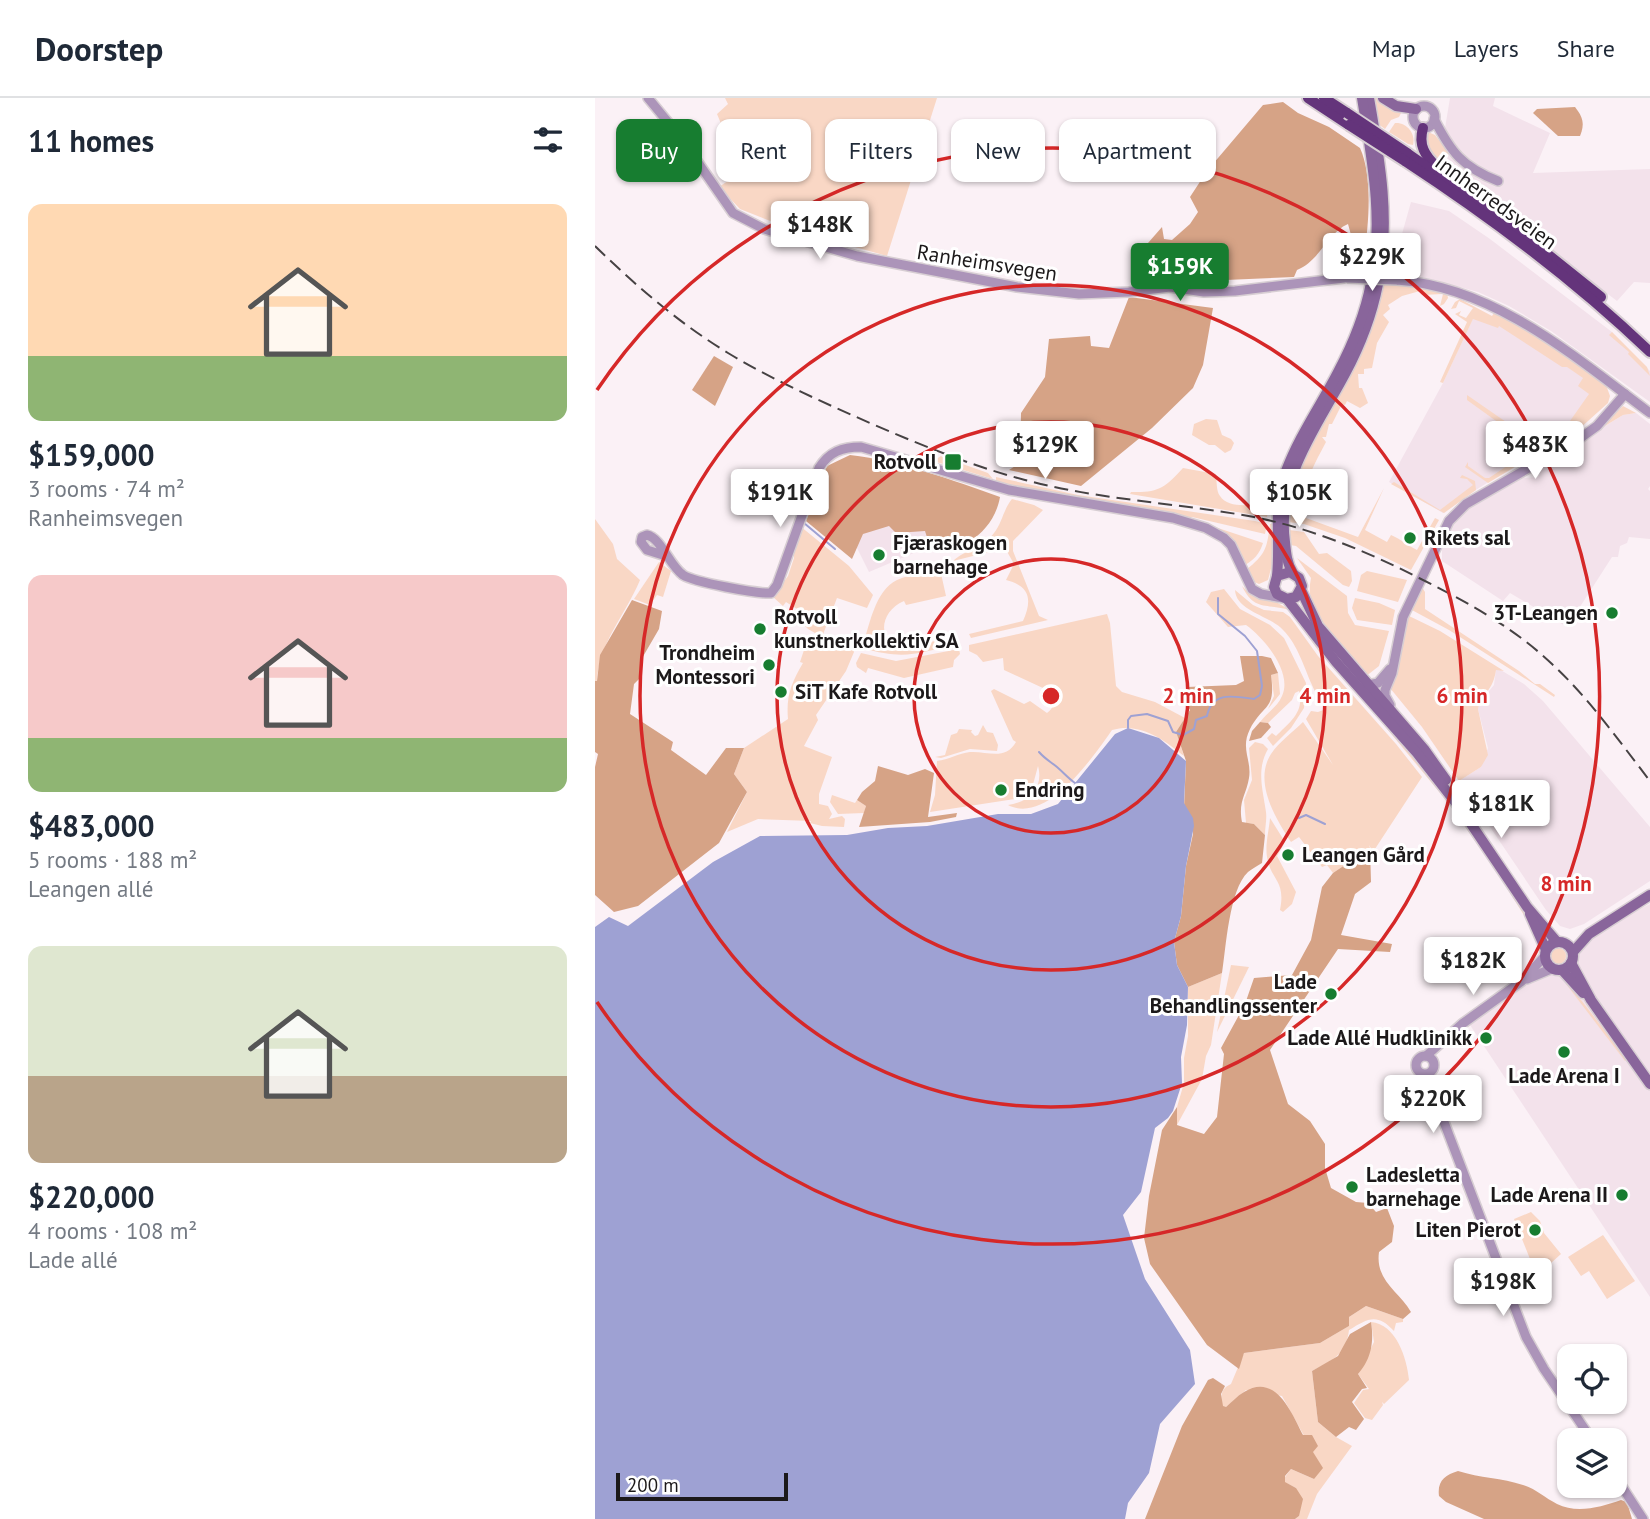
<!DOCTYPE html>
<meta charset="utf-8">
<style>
:root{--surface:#fff;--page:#f2f2f3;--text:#1f2937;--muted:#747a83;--line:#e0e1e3;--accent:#177d30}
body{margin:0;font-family:"PT Sans",sans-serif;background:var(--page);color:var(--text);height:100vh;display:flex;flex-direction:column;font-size:26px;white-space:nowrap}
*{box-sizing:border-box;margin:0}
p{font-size:23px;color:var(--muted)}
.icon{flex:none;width:38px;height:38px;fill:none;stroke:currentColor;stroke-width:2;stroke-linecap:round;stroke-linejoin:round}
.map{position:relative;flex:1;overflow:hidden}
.panel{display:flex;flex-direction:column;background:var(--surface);width:595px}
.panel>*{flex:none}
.top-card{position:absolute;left:21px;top:21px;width:665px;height:63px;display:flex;gap:14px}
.tools{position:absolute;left:962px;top:1246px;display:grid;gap:14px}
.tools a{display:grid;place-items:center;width:70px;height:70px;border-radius:14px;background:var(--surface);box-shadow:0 2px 5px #0004;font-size:35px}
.scale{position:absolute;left:21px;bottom:18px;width:172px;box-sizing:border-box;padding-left:7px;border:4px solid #1c191a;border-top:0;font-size:19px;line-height:24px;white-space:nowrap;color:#1c191a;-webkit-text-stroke:5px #fff;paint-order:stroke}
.price{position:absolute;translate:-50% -60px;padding:0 16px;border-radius:7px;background:#fff;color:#222;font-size:23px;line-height:46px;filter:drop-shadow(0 2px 4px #0008)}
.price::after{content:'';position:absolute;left:50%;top:42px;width:21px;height:16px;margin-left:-10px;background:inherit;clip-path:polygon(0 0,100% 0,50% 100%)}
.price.selected{background:var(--accent);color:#fff}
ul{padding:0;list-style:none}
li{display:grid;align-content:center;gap:14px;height:371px;padding:0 28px}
li span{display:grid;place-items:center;height:217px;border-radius:14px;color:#555}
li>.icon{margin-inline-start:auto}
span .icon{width:126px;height:126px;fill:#fffc;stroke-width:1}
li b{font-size:30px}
h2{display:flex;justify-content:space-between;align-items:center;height:84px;padding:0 28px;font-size:30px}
.chip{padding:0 24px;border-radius:14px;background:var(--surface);box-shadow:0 2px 5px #0004;font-size:24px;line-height:63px}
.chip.selected{background:var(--accent);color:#fff}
header{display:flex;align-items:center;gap:42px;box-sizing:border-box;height:98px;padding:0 35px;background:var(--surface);border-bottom:2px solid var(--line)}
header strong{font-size:33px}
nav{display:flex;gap:38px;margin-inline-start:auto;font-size:24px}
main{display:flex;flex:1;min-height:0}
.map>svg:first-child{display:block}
.built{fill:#f3e2eb}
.green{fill:#f9d7c5}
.forest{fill:#d6a386}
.water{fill:#9ea1d3}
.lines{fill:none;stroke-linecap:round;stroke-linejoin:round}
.stream{stroke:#9ea1d3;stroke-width:2}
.tertiary-casing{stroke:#d7ced3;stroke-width:12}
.secondary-casing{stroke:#d7ced3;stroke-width:13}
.trunk-casing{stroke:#d7ced3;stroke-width:14}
.tertiary{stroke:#ac94b9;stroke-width:9}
.secondary{stroke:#89659b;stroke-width:10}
.trunk{stroke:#64347b;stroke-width:10}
.rail{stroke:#464243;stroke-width:2;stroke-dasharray:14 7;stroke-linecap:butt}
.tertiary-bridge-casing{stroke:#d7ced3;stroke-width:12;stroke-linecap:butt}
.trunk-bridge-casing{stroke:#d7ced3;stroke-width:14;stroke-linecap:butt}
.tertiary-bridge{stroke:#ac94b9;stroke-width:9}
.trunk-bridge{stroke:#64347b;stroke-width:10}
.ring{fill:none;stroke:#d62828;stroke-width:3.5}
.poi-dot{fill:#177d30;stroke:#fff;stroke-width:2.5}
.labels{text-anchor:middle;stroke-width:6;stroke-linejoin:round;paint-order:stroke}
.street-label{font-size:21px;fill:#1c191a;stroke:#fff}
.poi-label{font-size:21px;font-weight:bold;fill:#1c191a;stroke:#fff;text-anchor:end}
.centre{fill:#d62828;stroke:#fff;stroke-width:3.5}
.ring-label{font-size:21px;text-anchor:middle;font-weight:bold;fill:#d62828;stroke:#fff;stroke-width:6;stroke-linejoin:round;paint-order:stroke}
</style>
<header>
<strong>Doorstep</strong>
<nav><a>Map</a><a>Layers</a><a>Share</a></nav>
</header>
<main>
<section class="panel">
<h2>11 homes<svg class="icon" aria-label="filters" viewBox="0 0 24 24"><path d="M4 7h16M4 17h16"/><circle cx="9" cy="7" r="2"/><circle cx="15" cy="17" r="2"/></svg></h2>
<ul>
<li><span style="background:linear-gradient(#ffd9b3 70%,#8fb573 0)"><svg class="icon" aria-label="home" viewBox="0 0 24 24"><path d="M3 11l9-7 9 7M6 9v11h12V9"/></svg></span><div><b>$159,000</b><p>3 rooms · 74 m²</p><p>Ranheimsvegen</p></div></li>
<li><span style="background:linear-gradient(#f6c9c9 75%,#8fb573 0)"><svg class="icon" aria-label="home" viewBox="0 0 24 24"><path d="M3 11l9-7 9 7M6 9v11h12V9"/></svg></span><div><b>$483,000</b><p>5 rooms · 188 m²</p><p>Leangen allé</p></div></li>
<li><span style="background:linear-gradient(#dfe7d0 60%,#b9a48a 0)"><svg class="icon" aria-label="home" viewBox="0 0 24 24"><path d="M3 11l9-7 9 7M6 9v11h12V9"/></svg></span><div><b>$220,000</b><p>4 rooms · 108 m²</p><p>Lade allé</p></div></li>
</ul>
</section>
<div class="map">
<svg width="1055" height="1421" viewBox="0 0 1055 1421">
<rect width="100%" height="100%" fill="#fbf1f6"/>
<g class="built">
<path d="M855 0H900L898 8 955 35 938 75 1055 71V185L1039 184 1022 203 911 118 845 60Z"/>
<path d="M816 104 854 113 895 141 1017 234 1055 273V304L956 233 914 208 883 194 805 173V143Z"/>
<path d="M882 212 1008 290 983 328 852 410 848 415 794 384 848 285Z"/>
<path d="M1041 315 1055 326V388L1053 391 1055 393V441L1034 439 1032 445 1025 448 1023 459H1017L972 529 915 495 908 503 847 463V452L851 437 867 414 928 380 943 379 945 376 941 371 1028 317Z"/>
<path d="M348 391 335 448 274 474 245 416Z"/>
<path d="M904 571 929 586 948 603 1055 729V783L989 826 975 831 965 828 951 812 864 683 886 669 893 650 883 611 885 604 899 587 901 572Z"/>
<path d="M1055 806V1199L875 927 927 883 994 836Z"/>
</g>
<g class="green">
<path d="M130 0H342L292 158 193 130 145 111 124 89 146 74 122 16 133 6Z"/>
<path d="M778 0H784L807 13 804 19 796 22 790 31 783 26Z"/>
<path d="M800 25C811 24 821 35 818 47L813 46 794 34Z"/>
<path d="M833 34 840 37 854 55 847 63 854 71 852 73 834 57 829 36Z"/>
<path d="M788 184 823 188 852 195 853 200 849 206 845 208 848 196 827 197 825 193 807 198 793 207 795 211 788 217 794 224 782 245 777 270 769 271V276H763L764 290H767L773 305 765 310 752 303 750 307 747 306 737 326H734L731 339H727L731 344C720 365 707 387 708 411L712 415 711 420 763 439 789 390 770 432 792 444 796 437C806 441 813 448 822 452L840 420 844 422 816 472 750 440 709 426 693 424 702 378Z"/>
<path d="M865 201 897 218 899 215 911 218 961 250 1011 287 1015 298 1013 305 983 332 975 323 994 296 983 288 988 280 972 269H967L904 228 903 230 878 221 848 285 845 284 872 224 860 216 866 213 864 217 871 220 878 210 864 203 861 210 856 211 860 204Z"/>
<path d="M1017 234 1052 269 1055 278 1033 256 1034 254 1014 237Z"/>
<path d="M872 297 940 344 959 324 975 336 893 385 870 369 873 364V368L890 380H894L936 352V348L872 302Z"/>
<path d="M1028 308 1041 315 1028 317 941 370 1008 327Z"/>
<path d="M611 321 622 322 627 337 636 341 639 345 636 352 630 355 620 347H614L597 337 599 326Z"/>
<path d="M346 358 356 365 362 364 393 375 398 381 338 363Z"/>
<path d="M588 370 621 376C622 383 621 393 625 398 634 412 660 406 674 405L672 419 535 396 536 394C563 395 570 390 588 370Z"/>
<path d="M867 377 880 383 881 392 849 415 796 386 799 384 845 412 878 387 872 381 865 380Z"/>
<path d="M401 379 483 397 660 423 672 426 670 436 597 419 595 420 466 399 401 385Z"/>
<path d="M417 401 439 407 448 412 418 443V453L444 518 453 522 376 540 374 536 428 523C437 503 436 488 411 482L419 466 410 450 358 463C370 452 387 450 399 435 407 425 409 410 417 401Z"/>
<path d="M0 421 18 446 22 461 45 482C30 518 4 544 2 583H0Z"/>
<path d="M608 425 668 445C665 455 659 462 650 467L641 450Z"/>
<path d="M675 426H677L678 463 673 482 664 486 657 483 651 472C671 456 672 450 675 426Z"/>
<path d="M205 428 254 468 278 497 272 510 242 500 227 539 213 531 209 527 213 518 191 504 188 508 178 499 193 478 199 460 198 449Z"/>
<path d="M694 432 709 434 724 456 732 455 756 473 757 483 754 489 748 487 701 448 695 447Z"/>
<path d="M702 460 752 498 753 515 760 527 794 533 784 568 770 579C748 552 707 518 716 480Z"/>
<path d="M64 464 76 473 68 499 62 497 55 507 39 501Z"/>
<path d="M345 471 351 498 311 507 309 503C283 514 281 547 312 550L360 538 362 546C321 556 309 562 267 550 274 529 280 492 302 482 315 476 331 475 345 471Z"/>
<path d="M772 473 812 482 803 504 762 493 766 477Z"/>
<path d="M647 488 656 497 681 504 697 513 758 589 725 555 694 512C673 505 659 514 647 488Z"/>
<path d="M827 489 830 494V511L924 573 940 586H945L960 597 959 599 854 532 815 511Z"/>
<path d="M629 491 645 511 675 527 689 540 711 585 709 610 696 630 678 648 672 640 677 635 681 638C694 625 710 614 704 593L700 595 697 602 673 625 665 624C672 615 683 608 687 598 698 574 669 540 651 527L633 529 611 504 616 494Z"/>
<path d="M640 492 658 507 669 512 688 514 695 519 723 558 801 646 827 679 778 754 774 747 775 750 738 775 732 767 727 769 704 739 696 744C681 721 658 684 676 656 684 644 698 634 708 624L738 667 711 621 716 613 723 614 731 611C727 603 720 595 717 587 708 567 702 544 685 529 671 517 641 512 640 492Z"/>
<path d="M760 500 784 505 800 512 797 527 762 522 757 510Z"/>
<path d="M512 516 515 525 521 588 527 594 560 604 590 620 581 634 589 658C568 641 545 624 517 632 498 659 452 727 413 707 434 704 449 690 443 668L436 694 427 700 335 714 340 697 342 663C353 662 364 655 375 654 393 653 410 663 421 644L418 642 396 593 399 591 429 606 435 603 452 615C459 610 460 603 460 594L450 591 409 572 408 560 388 564 382 557 374 553V547Z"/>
<path d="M812 517 845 533 909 573 901 572C898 593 888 594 883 611L893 657 886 669 864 683 827 629 795 590Z"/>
<path d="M209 538 258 552 259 554 251 573 221 617 223 622 209 648 237 659 224 696V706L233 708 237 716 234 721 247 718 250 721 249 729 227 728 215 725 216 723 163 721 132 734 152 694 139 676 149 650 193 621C191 599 196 585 208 565L205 564 210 549 207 545Z"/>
<path d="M364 551 365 556 359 562 358 569 309 580 273 570 271 575 262 569 261 565 266 555 301 563Z"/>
<path d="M683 575 685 596 673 611 679 598 676 577Z"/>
<path d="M764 597C813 650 857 704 897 765 913 790 930 813 941 839L940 840 932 822 903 776 855 707Z"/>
<path d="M388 627 392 634 398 635 403 647 402 653 375 651 346 660 340 659 350 657 356 637 362 635 364 631 377 632 376 634 380 638 383 637Z"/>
<path d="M660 644 668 646 673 651C661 672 668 692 671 714 672 721 670 729 670 737L659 726 651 725 649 702 657 682 654 650Z"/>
<path d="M237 697 260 705 262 702 271 708 269 715 243 716 235 704Z"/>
<path d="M675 720 690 744 682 758 701 794 697 806 688 814 685 812C691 782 676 783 672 759 670 747 674 732 675 720Z"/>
<circle cx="963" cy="858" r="8"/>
<path d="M636 867 654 869 622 934Z"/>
<path d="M627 875 616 947 611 958 607 981 582 1027V1009L589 985V960L593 938V889Z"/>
<path d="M972 884 1032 961 1030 963 971 886Z"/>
<path d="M936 1114 945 1123 949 1135 966 1156 946 1174 941 1176 919 1121Z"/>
<path d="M1008 1137 1040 1183 1012 1201 994 1173 986 1178 973 1159Z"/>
<path d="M771 1208 808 1221V1224L801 1225 799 1233C782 1214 772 1221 754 1232 751 1257 738 1262 717 1273L723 1324 741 1339 757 1348 722 1396 712 1421H700L704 1418 701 1390 689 1384 690 1379 696 1371 719 1381 718 1354 687 1298 651 1292 631 1309H627C626 1298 625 1291 636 1286L649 1255 725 1245 754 1228V1219Z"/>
<path d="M776 1224C801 1226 812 1260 814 1282L789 1306 787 1304 788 1307 777 1322 770 1320 759 1305 768 1292 774 1291 763 1276 779 1244Z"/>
</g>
<g class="forest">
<path d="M688 4 703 15 734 29 765 50C779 81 773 132 768 166H764L753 126C732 135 725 163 702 172L699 179 561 185 546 153 567 129 569 141 577 142 595 126 603 114 595 99 612 73 668 7Z"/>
<path d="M980 9C988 19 990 26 985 38H963L938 15 942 11Z"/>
<path d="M534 199 618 210 608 267 598 290 557 330 486 388 414 372 425 365 426 315 450 279 454 241 495 238 496 248 514 250Z"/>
<path d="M119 258 138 269 120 308 97 292Z"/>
<path d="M255 357C306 363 357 382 405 399 402 417 390 435 374 443L372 438 336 452 330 433 301 435 294 428 268 436 257 461 211 423 232 368Z"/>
<path d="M37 502 67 513 64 531 46 562 45 580 39 586 35 616 78 644 76 652 111 677 131 650H149L139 676 152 694 124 745 43 808 19 814 0 797V669L3 656 0 654V583H2L5 557Z"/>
<path d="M645 558H667L676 560 683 575 676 577C681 613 669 605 655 631 645 651 657 662 654 680 651 698 643 703 647 724L659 726 670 737 667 765C662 768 657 771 653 774 634 792 631 850 627 875L593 889 582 867 579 844 586 818 591 768 598 736 597 720 589 710 591 663 581 634 595 612 589 601 592 589 641 587 649 583Z"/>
<path d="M665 624 673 625 676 629 666 640 654 643 657 633Z"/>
<path d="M283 668 313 677 330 671 339 675 333 719 362 715 361 719 335 724 264 729 271 708 262 702 267 694 280 683Z"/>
<path d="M775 750 776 784 760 796 746 837 797 846 795 854 743 851 675 952 693 1006 715 1023 730 1046V1070L736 1090 761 1104 773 1105 781 1114 792 1110 799 1128 797 1144 784 1154C780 1183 804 1193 816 1214L808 1221 771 1208 754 1219V1228L725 1245 649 1255 644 1271 612 1247 555 1166 549 1140 554 1098 567 1032 582 1009V1027L609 1036 622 1019 629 956 626 950 650 906 659 880 697 877 716 842 727 789 738 775Z"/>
<path d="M776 1224C779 1243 777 1260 763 1276L772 1290 767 1291 757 1304 769 1321 761 1332 754 1329 741 1339 723 1324 717 1273 743 1258 755 1236Z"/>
<path d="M618 1280 630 1288 626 1296 628 1308 631 1309C637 1304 642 1298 649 1294 681 1274 697 1316 708 1337H717L723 1348 718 1354 728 1370 719 1381 696 1371 690 1378V1384L701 1390 708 1401 704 1418 700 1421H550L587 1328 613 1282Z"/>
<path d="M863 1373C885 1380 907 1380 928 1387 941 1391 950 1400 962 1406 982 1416 1006 1409 1026 1402L1032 1404 1037 1421H889L851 1404 844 1398C842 1383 850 1377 863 1373Z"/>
</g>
<path class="water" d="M533 630 564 640 591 663 589 705 598 720 599 728 591 768 586 818 579 844 582 867 593 889 592 927 586 959 587 985 578 1013 573 1020 560 1030 546 1094 528 1117 550 1181 595 1252 600 1286 565 1326 554 1375 533 1405 530 1421H0V829L14 819 33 828 118 764 165 738 252 737 293 730 332 728 403 716H436L463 706 520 636Z"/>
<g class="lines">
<g class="stream">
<path d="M209 425 240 451"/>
<path d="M533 630V622L536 618 552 616 573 623 578 634 588 637 599 631 601 622 612 618C617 593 638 598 659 601L665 597 667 588 662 553 650 538 623 516V500"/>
<path d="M444 654C450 661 456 664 462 669 469 675 473 680 480 685"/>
<path d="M704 720 711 717 730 726"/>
</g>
<g class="tertiary-casing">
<g id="tertiary">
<path d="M53 0 86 40 138 115 169 131 262 158 422 189 484 196 534 194 575 189 609 194 640 193 749 180"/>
<circle cx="829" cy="19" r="11"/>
<path d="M839 21C856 54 867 69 903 83"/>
<path d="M802 182C900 189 980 259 1055 315"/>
<path d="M71 458 52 452 46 444 47 439 52 437C66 440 74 467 88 477 99 484 162 496 176 495L182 487 224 370C234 354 247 349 266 349L414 392 578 420 611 430 629 440 636 447 657 491 666 496 688 500"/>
<path d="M773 587 783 585 795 571"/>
<path d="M795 607 790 598V592L797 575 808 519 854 423 871 406 984 341 1002 328 1030 296"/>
<path d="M932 881 956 871"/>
<circle cx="830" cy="967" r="9"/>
<path d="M831 958 867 926 927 883 949 859"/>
<path d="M827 976 836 990 931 1239 949 1271 997 1342"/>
<path d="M1020 1378 1048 1421"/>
</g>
</g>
<g class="secondary-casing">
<g id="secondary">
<path d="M788 0 801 8 821 11"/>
<path d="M698 475C692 466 691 455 690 444 681 381 722 329 750 276 765 248 777 217 783 186 796 123 785 62 774 0"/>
<path d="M682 478C686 440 677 411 691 373 704 338 726 307 743 274 758 246 770 216 776 185 789 122 777 62 767 0"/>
<path d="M706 492 723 528 829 651 851 682"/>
<path d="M692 501 701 499 707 488 704 480 695 474 682 478 679 489 682 496 692 501 741 564 822 655 868 714 932 809 962 844"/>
<path d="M935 816 951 852"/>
<circle cx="964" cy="858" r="14"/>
<path d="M978 854 994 836 1055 797"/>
<path d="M976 865 996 902 1055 986"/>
<path d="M967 872 988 895"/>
</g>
</g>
<g class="trunk-casing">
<g id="trunk">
<path d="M713 0 754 27"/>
<path d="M729 0 752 15"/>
<path d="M828 30C823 47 830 58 842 69"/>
<path d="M812 55 920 130 1006 199"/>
<path d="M810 63C897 120 980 182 1055 254"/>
</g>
</g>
<use href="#tertiary" class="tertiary"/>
<use href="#secondary" class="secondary"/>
<use href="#trunk" class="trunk"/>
<path class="rail" d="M0 148C41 188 84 225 133 255 178 282 227 304 275 325 326 347 377 368 430 382 505 402 583 405 659 419 718 431 771 453 824 480 872 504 918 529 957 566 994 600 1024 643 1055 683"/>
<g class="tertiary-bridge-casing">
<path id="tertiary-bridge" d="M752 180 802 182"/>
</g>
<g class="trunk-bridge-casing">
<g id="trunk-bridge">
<path d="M752 15 812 55"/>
<path d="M754 27 810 63"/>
</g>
</g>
<use href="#tertiary-bridge" class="tertiary-bridge"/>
<use href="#trunk-bridge" class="trunk-bridge"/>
</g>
<g class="ring">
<circle cx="456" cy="598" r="137"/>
<circle cx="456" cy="598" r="274"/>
<circle cx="456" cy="598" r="411"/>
<path d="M2 292A548 548 0 1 1 2 904"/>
</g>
<g class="poi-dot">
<rect x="349" y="355" width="18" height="18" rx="3.5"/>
<circle cx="815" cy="440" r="7"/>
<circle cx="284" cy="457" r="7"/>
<circle cx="1017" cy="515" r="7"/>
<circle cx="165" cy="531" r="7"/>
<circle cx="174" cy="567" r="7"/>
<circle cx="186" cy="594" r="7"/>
<circle cx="406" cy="692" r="7"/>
<circle cx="693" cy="757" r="7"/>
<circle cx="736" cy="896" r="7"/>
<circle cx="891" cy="940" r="7"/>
<circle cx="969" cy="954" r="7"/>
<circle cx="757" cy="1089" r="7"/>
<circle cx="1027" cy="1097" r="7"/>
<circle cx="940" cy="1132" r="7"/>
</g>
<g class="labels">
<g class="street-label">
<text transform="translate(901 104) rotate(36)" y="7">Innherredsveien</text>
<text transform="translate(392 165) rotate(9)" y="7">Ranheimsvegen</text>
</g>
<g class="poi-label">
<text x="342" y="371">Rotvoll</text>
<text x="829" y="447" text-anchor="start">Rikets sal</text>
<text x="298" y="452" text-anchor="start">Fjæraskogen<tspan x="298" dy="24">barnehage</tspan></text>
<text x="1003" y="522">3T-Leangen</text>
<text x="179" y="526" text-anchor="start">Rotvoll<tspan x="179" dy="24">kunstnerkollektiv SA</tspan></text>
<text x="160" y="562">Trondheim<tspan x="160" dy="24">Montessori</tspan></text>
<text x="200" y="601" text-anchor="start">SiT Kafe Rotvoll</text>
<text x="420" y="699" text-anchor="start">Endring</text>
<text x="707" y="764" text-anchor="start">Leangen Gård</text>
<text x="722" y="891">Lade<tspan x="722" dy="24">Behandlingssenter</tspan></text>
<text x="877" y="947">Lade Allé Hudklinikk</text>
<text x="969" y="985" text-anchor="middle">Lade Arena I</text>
<text x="771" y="1084" text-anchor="start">Ladesletta<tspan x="771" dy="24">barnehage</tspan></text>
<text x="1013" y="1104">Lade Arena II</text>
<text x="926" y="1139">Liten Pierot</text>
</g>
</g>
<circle cx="456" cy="598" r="10" class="centre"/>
<g class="ring-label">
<text x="593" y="605">2 min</text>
<text x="730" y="605">4 min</text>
<text x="867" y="605">6 min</text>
<text x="971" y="793">8 min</text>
</g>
</svg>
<div class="tools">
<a><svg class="icon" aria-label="locate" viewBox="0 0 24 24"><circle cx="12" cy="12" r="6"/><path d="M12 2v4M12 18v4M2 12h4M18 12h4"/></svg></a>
<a><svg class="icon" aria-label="layers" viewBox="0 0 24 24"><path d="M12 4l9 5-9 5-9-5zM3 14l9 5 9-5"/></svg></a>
</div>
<div class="scale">200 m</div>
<b class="price" style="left:225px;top:163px">$148K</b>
<b class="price" style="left:777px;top:195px">$229K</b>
<b class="price selected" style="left:585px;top:205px">$159K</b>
<b class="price" style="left:450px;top:383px">$129K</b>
<b class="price" style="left:940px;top:383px">$483K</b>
<b class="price" style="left:185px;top:431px">$191K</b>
<b class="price" style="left:704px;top:431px">$105K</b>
<b class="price" style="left:906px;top:742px">$181K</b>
<b class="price" style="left:878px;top:899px">$182K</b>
<b class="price" style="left:838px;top:1037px">$220K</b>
<b class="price" style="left:908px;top:1220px">$198K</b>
<div class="top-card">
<a class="chip selected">Buy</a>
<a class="chip">Rent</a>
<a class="chip">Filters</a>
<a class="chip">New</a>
<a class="chip">Apartment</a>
</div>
</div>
</main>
